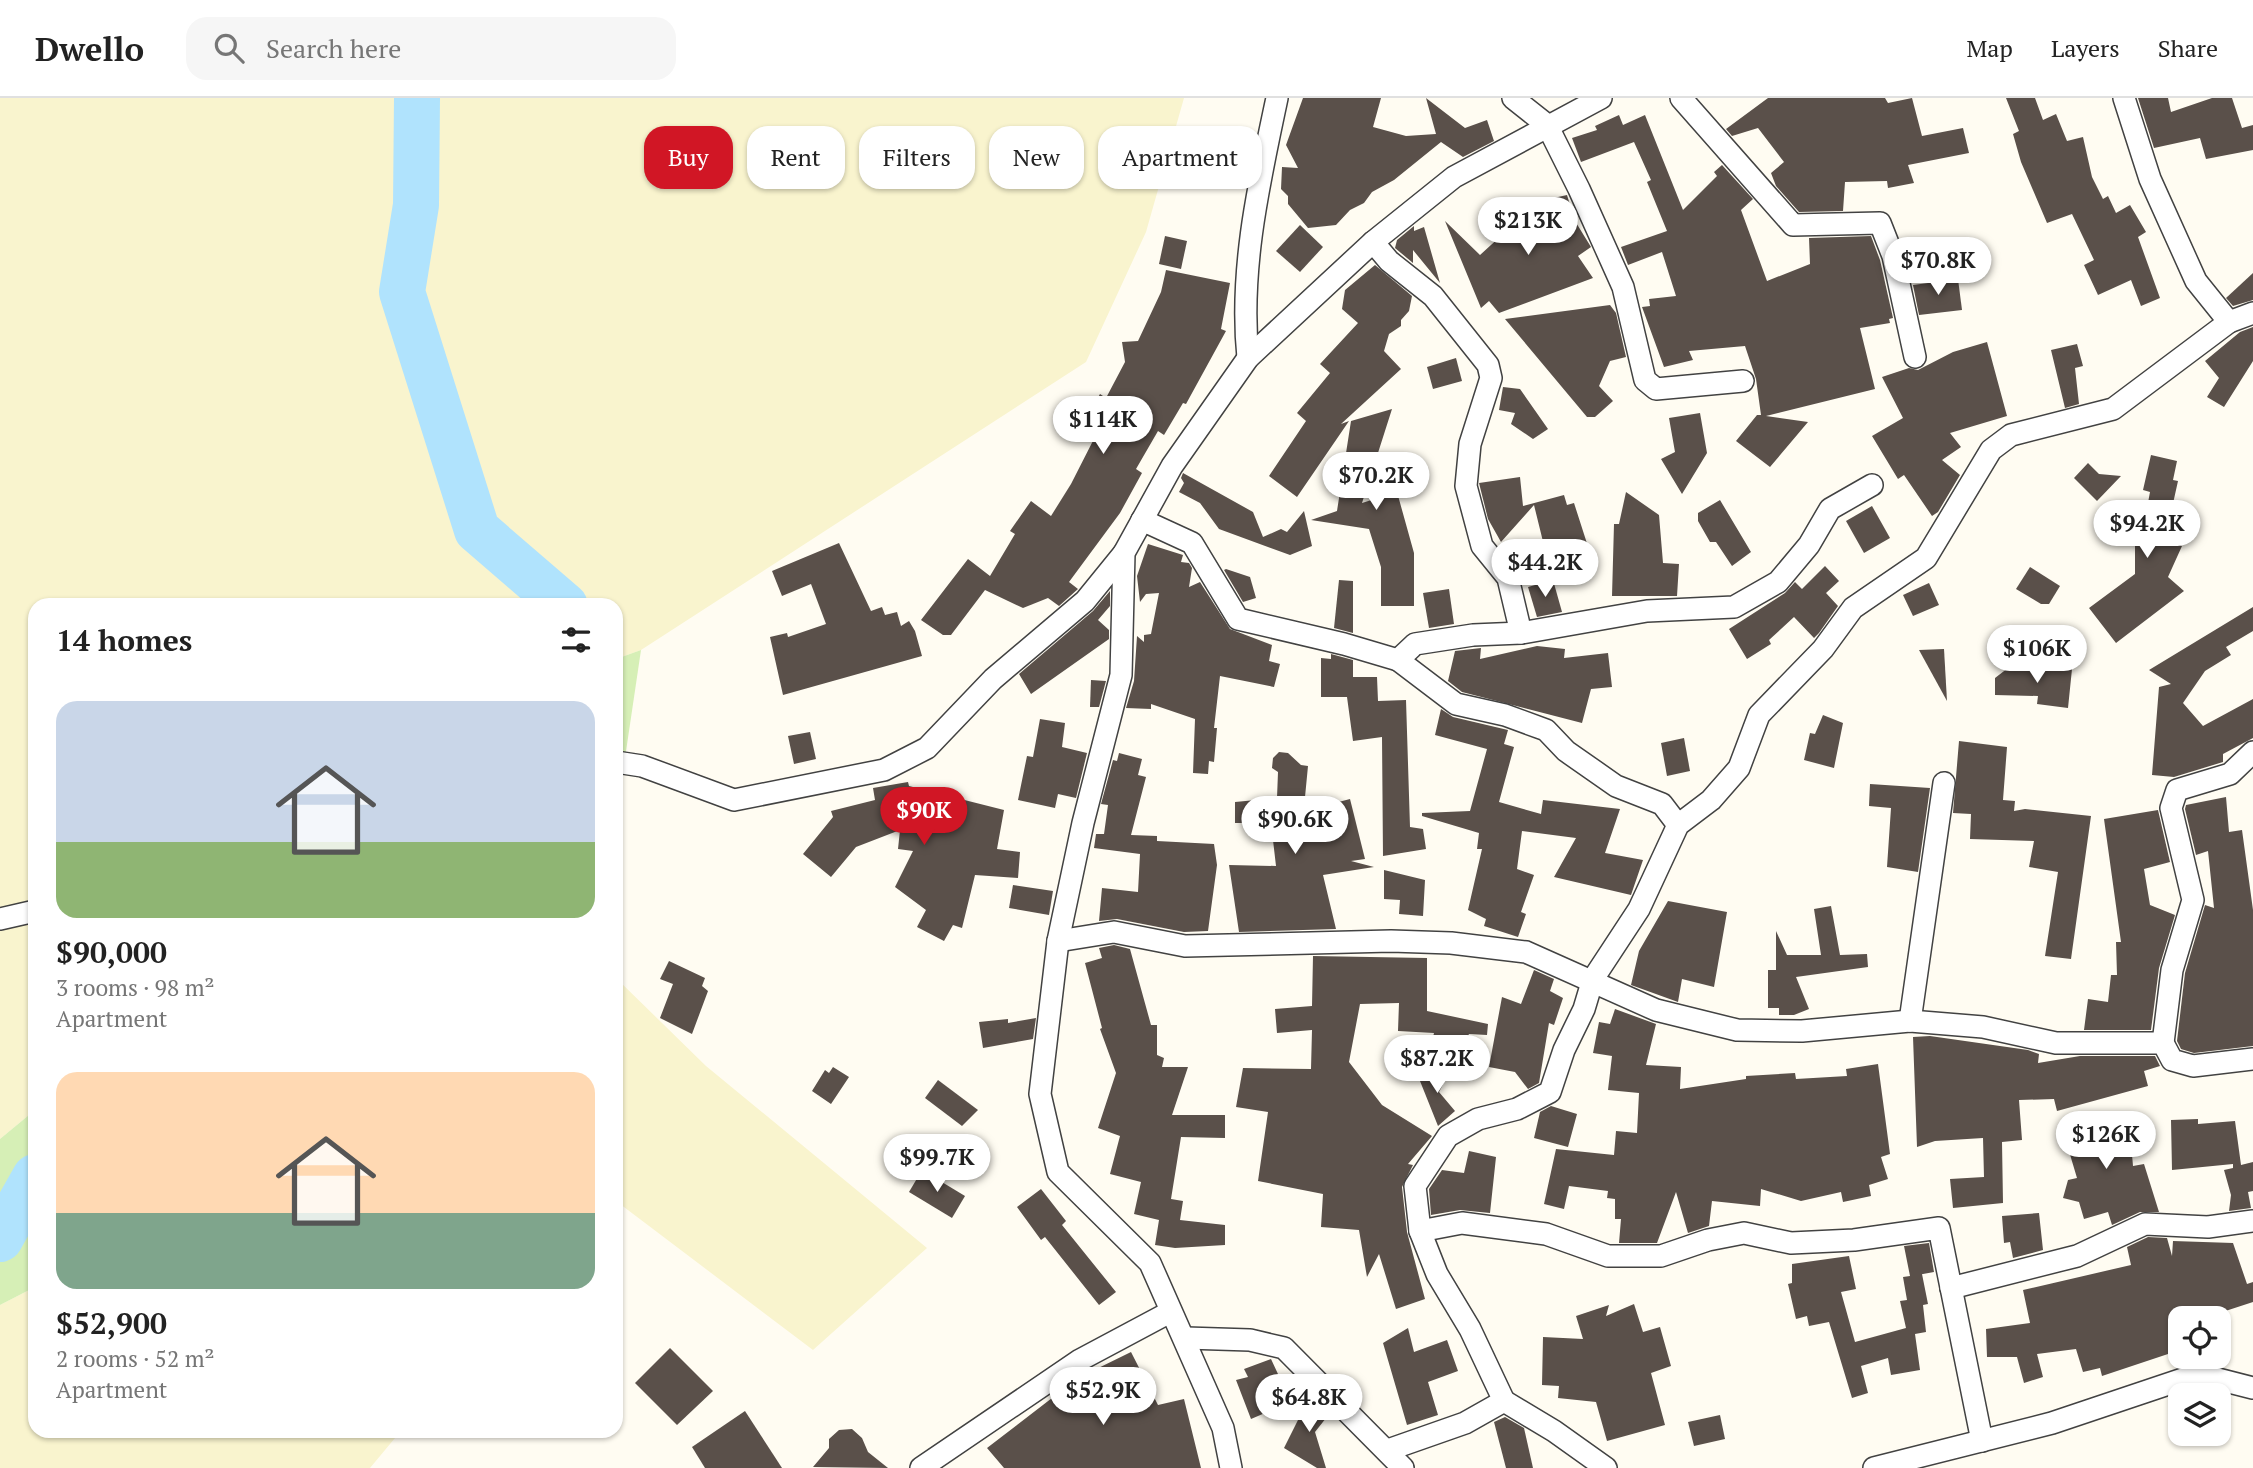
<!DOCTYPE html>
<meta charset="utf-8">
<style>
:root{--surface:#fff;--page:#f6f6f6;--text:#222;--muted:#767676;--line:#e0e0e0;--accent:#d11625}
body{margin:0;font-family:"PT Serif",serif;background:var(--page);color:var(--text);height:100vh;display:flex;flex-direction:column;font-size:26px;white-space:nowrap}
*{box-sizing:border-box;margin:0}
p{font-size:23px;color:var(--muted)}
.icon{flex:none;width:38px;height:38px;fill:none;stroke:currentColor;stroke-width:2;stroke-linecap:round;stroke-linejoin:round}
.map{position:relative;flex:1;overflow:hidden}
.sheet{position:absolute;left:28px;top:500px;width:595px;height:840px;display:flex;flex-direction:column;background:var(--surface);border-radius:21px;box-shadow:0 2px 5px #0004}
.sheet>*{flex:none}
.banner{position:absolute;left:644px;top:28px;width:665px;height:63px;display:flex;gap:14px}
.buttons{position:absolute;left:2168px;top:1208px;display:grid;gap:14px}
.buttons a{display:grid;place-items:center;width:63px;height:63px;border-radius:14px;background:var(--surface);box-shadow:0 2px 5px #0004;font-size:35px}
.price{position:absolute;translate:-50% -60px;padding:0 16px;border-radius:24px;background:#fff;color:#222;font-size:23px;line-height:46px;filter:drop-shadow(0 2px 4px #0008)}
.price::after{content:'';position:absolute;left:50%;top:42px;width:21px;height:16px;margin-left:-10px;background:inherit;clip-path:polygon(0 0,100% 0,50% 100%)}
.price.selected{background:var(--accent);color:#fff}
ul{padding:0;list-style:none}
li{display:grid;align-content:center;gap:14px;height:371px;padding:0 28px}
li span{display:grid;place-items:center;height:217px;border-radius:21px;color:#555}
li>.icon{margin-inline-start:auto}
span .icon{width:126px;height:126px;fill:#fffc;stroke-width:1}
li b{font-size:30px}
h2{display:flex;justify-content:space-between;align-items:center;height:84px;padding:0 28px;font-size:30px}
.pill{padding:0 24px;border-radius:21px;background:var(--surface);box-shadow:0 2px 5px #0004;font-size:24px;line-height:63px}
.pill.selected{background:var(--accent);color:#fff}
header{display:flex;align-items:center;gap:42px;box-sizing:border-box;height:98px;padding:0 35px;background:var(--surface);border-bottom:2px solid var(--line)}
header strong{font-size:33px}
nav{display:flex;gap:38px;margin-inline-start:auto;font-size:24px}
.search{width:490px;height:63px;background:var(--page);display:flex;align-items:center;gap:18px;box-sizing:border-box;padding:0 24px;border-radius:21px;color:var(--muted);font-size:26px}
.map>svg:first-child{display:block}
.farmland{fill:#f9f4ce}
.green{fill:#d6efb6}
.lines{fill:none;stroke-linecap:round;stroke-linejoin:round}
.river{stroke:#b0e3fd;stroke-width:46}
.building{fill:#5a504a}
.street-casing{stroke:#424242;stroke-width:24}
.street{stroke:#fff;stroke-width:21}
</style>
<header>
<strong>Dwello</strong>
<div class="search"><svg class="icon" aria-label="search" viewBox="0 0 24 24"><circle cx="10" cy="10" r="6"/><path d="M15 15l6 6"/></svg>Search here</div>
<nav><a>Map</a><a>Layers</a><a>Share</a></nav>
</header>
<div class="map">
<svg width="2253" height="1370" viewBox="0 0 2253 1370">
<rect width="100%" height="100%" fill="#fffcf2"/>
<g class="farmland">
<path d="M0 0H1184L1146 134 1086 264 641 552 616 561V508H35V1012L0 1041Z"/>
<path d="M616 880 706 968 927 1150 813 1252 616 1103Z"/>
<path d="M35 1189V1334H400L370 1370H0V1207Z"/>
</g>
<g class="green">
<path d="M641 552 616 721V561Z"/>
<path d="M35 1012V1189L0 1207V1041Z"/>
</g>
<g class="lines">
<g class="river">
<path d="M417 0 416 107 402 194 477 432 565 508"/>
<path d="M0 1141 35 1079"/>
</g>
</g>
<g class="building">
<path d="M1303 0H1381L1373 29 1406 38 1436 36 1426 0 1465 30 1487 22 1494 43 1463 59 1441 44 1394 82 1372 94 1364 105 1350 112 1336 127 1308 130 1288 106V98L1281 91 1282 69 1298 70 1286 47Z"/>
<path d="M1768 0H1885L1888 5 1912 0 1922 38 1963 30 1969 55 1908 67 1914 85 1888 90 1887 83 1845 84 1843 113 1799 114 1776 88 1771 75 1784 64 1758 30 1732 38 1726 31Z"/>
<path d="M2006 0H2035L2043 22 2056 16 2067 43 2083 39 2092 79 2103 101 2108 98 2116 115 2130 107 2146 134 2138 139 2160 200 2141 208 2131 182 2098 197 2084 167 2094 162 2072 116 2047 125 2021 64 2013 36 2019 33Z"/>
<path d="M2138 0H2168L2171 14 2212 0H2232L2242 30 2253 27V52L2206 61 2200 40 2154 50Z"/>
<path d="M1619 17 1623 27 1645 17 1683 112 1717 78 1714 74 1722 67 1753 101 1741 112 1767 183 1810 166 1809 140 1871 138 1880 162 1893 220 1889 221 1890 225 1860 230 1875 291 1766 318 1808 324 1770 369 1736 343 1757 317H1761L1756 281 1745 248 1689 253 1693 262 1664 269 1642 209 1650 208 1649 201 1676 198 1662 154 1628 167 1621 149 1667 133 1647 84 1651 82 1634 44 1581 64 1572 40 1597 32 1595 28Z"/>
<path d="M1567 97 1575 123 1591 149 1578 158 1593 180 1499 215 1489 203 1481 210 1445 123 1480 157 1514 126 1512 124 1540 103Z"/>
<path d="M1300 127 1323 149 1300 174 1276 153Z"/>
<path d="M1414 128V133L1424 129 1440 185 1413 152V165L1395 150 1397 142Z"/>
<path d="M1165 138 1187 143 1181 171 1159 166Z"/>
<path d="M1375 167 1412 198 1409 213 1401 222V228L1389 236 1384 253 1401 271 1341 326 1349 323 1297 399 1269 378 1306 323 1297 315 1330 275 1320 266 1358 225 1342 211 1345 192Z"/>
<path d="M1166 172 1230 185 1221 231 1226 233 1186 306 1183 305 1164 337 1158 333 1136 371 1142 375 1120 415 1069 484 1078 491 1059 508 1048 500 1023 510 985 492 951 537H943L921 522 968 461 990 478 1015 436 1010 433 1031 403 1051 418 1071 386 1099 331 1085 322 1100 296 1106 300 1125 264 1122 244 1138 243 1161 194Z"/>
<path d="M2253 175V202L2233 208 2226 200Z"/>
<path d="M1958 181 1962 212 1919 217 1913 187Z"/>
<path d="M1610 207 1616 215 1626 259 1610 263 1599 288 1613 303 1595 319H1587L1505 221Z"/>
<path d="M2253 229V263L2224 309 2207 299 2219 280 2205 263 2240 234Z"/>
<path d="M1987 244 2007 318 1950 335 1961 349 1942 362 1960 377 1938 414 1932 418 1904 377 1898 381 1872 338 1903 320 1882 279 1909 270 1918 272 1953 254Z"/>
<path d="M2077 246 2083 268 2075 270 2079 306 2065 310 2051 252Z"/>
<path d="M1456 260 1462 283 1433 291 1427 269Z"/>
<path d="M1503 289 1520 291 1548 331 1533 341 1511 326 1515 315 1499 312Z"/>
<path d="M1392 311 1362 405 1397 394 1414 455V508H1381V469L1369 431 1311 422 1337 413 1351 323Z"/>
<path d="M1700 315 1707 355 1682 396 1661 361 1675 354 1669 320Z"/>
<path d="M2151 357 2177 363 2173 382 2178 383 2172 410 2177 411 2171 443 2182 448 2168 479 2184 493 2116 545 2089 510 2135 476V448H2140L2150 394 2143 392Z"/>
<path d="M2088 365 2099 376 2121 378 2097 403 2074 380Z"/>
<path d="M1183 375 1253 414 1263 439 1281 431 1287 434 1304 413 1312 448 1290 457 1219 431 1200 405 1179 394 1184 385 1181 380Z"/>
<path d="M1520 379 1523 408 1564 397 1567 407 1574 405 1592 461 1550 472 1534 407 1501 444 1488 421 1479 385Z"/>
<path d="M1626 394 1659 417 1663 465 1679 466 1677 498H1612L1614 426H1619Z"/>
<path d="M1720 402 1751 454 1732 468 1716 444H1710L1698 423V415Z"/>
<path d="M1872 408 1890 440 1864 455 1846 423Z"/>
<path d="M839 445 871 513 882 509 885 517 897 514 901 528 909 523 915 533 922 558 783 597 770 539 787 535 788 539 826 526 811 486 782 498 772 473Z"/>
<path d="M1148 446 1183 457 1181 464 1189 465 1192 470 1189 489 1200 484 1230 531 1272 547 1269 563 1280 566 1274 589 1220 578 1214 630H1217L1214 664 1209 663 1208 676 1193 675 1195 621 1151 606V611L1126 610 1134 583 1137 538 1144 544V537L1151 536 1159 495 1146 496 1140 504 1137 478Z"/>
<path d="M1825 468 1839 483 1826 495 1838 508 1819 535 1814 540 1794 519 1769 542 1771 546 1747 561 1729 531 1785 495 1795 484 1802 491Z"/>
<path d="M2030 469 2060 488 2049 506H2041L2016 491Z"/>
<path d="M1226 471 1250 479 1256 500 1243 504 1224 472Z"/>
<path d="M1339 482 1353 483V535L1334 530Z"/>
<path d="M1553 482 1562 514 1537 519 1528 489Z"/>
<path d="M1929 485 1939 507 1913 518 1903 497Z"/>
<path d="M1449 491 1454 526 1429 530 1423 495Z"/>
<path d="M1110 493V508L1098 522 1109 532V541L1031 596 1019 576 1093 513Z"/>
<path d="M2253 509V533L2226 549 2231 557 2205 573 2183 605 2203 628 2253 601V640L2223 656V664L2174 679 2152 677 2159 589 2171 586 2149 572Z"/>
<path d="M1537 548 1565 551 1564 560 1608 555 1612 589 1591 591 1582 625 1462 594 1448 583 1455 553 1481 550 1480 561Z"/>
<path d="M1944 551 1947 603 1919 552Z"/>
<path d="M1331 556 1353 562V579H1377L1378 603 1406 602 1410 729 1423 731 1426 751 1383 758 1382 639 1353 643 1347 599H1321V560L1331 561Z"/>
<path d="M2042 567 2072 571 2068 610 2037 606 2038 598 1995 597V580L2008 570 2041 571Z"/>
<path d="M1091 582 1106 583 1099 609H1090Z"/>
<path d="M1441 611 1453 619 1508 632 1504 646 1514 649 1499 704 1541 716 1543 702 1620 711 1605 755 1643 762 1631 797 1554 779 1576 740 1522 733 1517 771 1534 777 1521 814 1526 816 1518 839 1484 828 1486 821 1468 812 1482 751H1477L1479 735 1422 718V715L1470 713 1487 651 1435 637Z"/>
<path d="M1823 617 1843 625 1834 670 1804 662 1810 635 1815 636Z"/>
<path d="M1040 621 1065 625 1062 649 1087 655 1076 700 1058 696 1055 710 1018 702 1027 658 1033 659Z"/>
<path d="M810 634 816 661 794 666 788 638Z"/>
<path d="M1684 640 1690 673 1667 678 1661 645Z"/>
<path d="M1959 643 2007 649 2003 702 2015 703 2014 713 2025 711 2091 718 2071 861 2045 858 2058 774 2029 769 2034 743 1970 741 1971 716 1953 715Z"/>
<path d="M1279 654 1288 655 1301 667 1308 668 1305 699H1312V711L1350 701 1365 761 1351 763 1374 769 1323 777 1336 831 1239 834 1229 767 1276 768 1271 725H1235V704L1277 700 1278 674 1272 670 1273 660Z"/>
<path d="M1119 655 1142 661 1138 677 1146 679 1131 737 1157 738V743L1214 746 1217 767 1208 833 1184 834 1117 821 1099 823 1102 790 1138 794 1140 756 1094 750 1096 736H1104L1108 707 1101 706 1113 662 1117 663Z"/>
<path d="M908 684 909 688 1004 712 997 751 1020 754 1018 780 975 777 962 830 953 827 944 843 917 829 926 812 895 789 913 753 898 751 900 732 856 749 831 779 803 756 833 719 831 713 875 702 873 690Z"/>
<path d="M1870 686 1930 690 1918 774 1887 769 1891 710 1869 708Z"/>
<path d="M2226 699 2229 734 2242 732 2253 812V948L2194 955 2181 951 2177 943 2185 875 2205 807 2214 810 2208 753 2196 757 2185 711 2186 707Z"/>
<path d="M2158 712 2170 764 2144 771 2150 807 2175 817 2159 870 2151 932H2084L2088 901 2108 904 2111 877H2117L2116 844H2121L2104 721Z"/>
<path d="M1384 772 1425 782 1423 818 1399 816 1400 802 1384 801Z"/>
<path d="M1013 787 1053 793 1049 817 1009 810Z"/>
<path d="M1668 803 1727 814 1714 889 1682 881 1678 904 1631 887 1639 853Z"/>
<path d="M1831 808 1840 857 1867 856 1868 869 1796 879 1809 911 1794 917H1779V910H1768V872H1776V833L1787 857H1821L1814 811Z"/>
<path d="M1114 847 1130 851 1151 927H1157V957L1164 960 1162 969H1188L1172 1017H1225V1040L1181 1039 1171 1101 1183 1103 1180 1122 1225 1127V1147L1175 1150 1155 1147 1159 1122 1134 1116 1141 1084 1110 1076 1120 1038 1098 1030 1116 975 1100 931 1102 930 1085 865 1102 860 1099 850Z"/>
<path d="M1313 858 1427 860V913L1488 926 1487 937 1469 936 1462 949 1432 943 1434 935 1398 933 1399 905 1360 906 1349 964 1382 1007 1432 1038 1408 1066 1413 1067 1402 1089 1407 1134 1425 1201 1396 1211 1379 1156 1367 1179 1359 1132 1321 1129 1323 1096 1258 1083 1268 1014 1236 1009 1243 970 1311 971 1312 932 1277 935 1275 911 1312 908Z"/>
<path d="M669 863 705 880 702 888 708 893 692 936 660 920 673 886 660 881Z"/>
<path d="M1534 872 1554 881 1550 893 1563 900 1554 927 1549 925 1539 985 1528 991 1515 974 1489 969 1502 899 1521 906Z"/>
<path d="M1615 911 1656 926 1646 967 1681 969 1680 991 1746 981V978L1795 975 1796 981 1847 978 1846 971 1878 966 1890 1056 1881 1059 1888 1081 1869 1087 1871 1098 1843 1104 1841 1094 1801 1103 1761 1091 1760 1108 1712 1103 1709 1128 1688 1135 1676 1094 1657 1145H1619L1621 1121H1615V1101L1607 1100 1608 1093 1569 1088 1564 1111 1544 1106 1556 1051 1614 1057 1616 1033 1637 1035 1639 995 1608 992 1612 958 1593 955 1599 924 1610 926Z"/>
<path d="M1036 920 1033 941 983 950 979 924 1008 921V925Z"/>
<path d="M1930 938 2028 952 2039 956 2038 965 2080 958H2155L2160 968 2144 973 2148 988 2057 1013 2054 1001 2019 1002 2022 1042 2002 1044 2003 1105 1953 1110 1950 1081 1984 1079 1983 1040 1935 1043 1917 1049 1913 939Z"/>
<path d="M833 969 849 979 831 1006 812 993 825 972 829 975Z"/>
<path d="M1452 969 1439 994 1455 1013 1438 1028 1416 973 1425 979Z"/>
<path d="M938 982 978 1012 962 1028 925 1000Z"/>
<path d="M1551 1008 1577 1016 1568 1049 1534 1040 1540 1014Z"/>
<path d="M2198 1021V1026L2235 1023 2241 1067 2253 1064V1093L2248 1094 2251 1110 2229 1113 2231 1097 2224 1072 2233 1070V1066L2172 1072 2171 1022Z"/>
<path d="M2129 1022 2133 1068 2144 1066 2159 1114H2140L2112 1127 2108 1114 2084 1121 2079 1104 2063 1100 2068 1082 2077 1080 2060 1023Z"/>
<path d="M1469 1053 1496 1059 1490 1115 1460 1112 1431 1117 1429 1091 1442 1072 1464 1075Z"/>
<path d="M922 1072 965 1098 952 1120 909 1094Z"/>
<path d="M1041 1091 1066 1123 1062 1127 1116 1194 1099 1207 1045 1139 1041 1142 1017 1109Z"/>
<path d="M2039 1115 2043 1152 2013 1160 2010 1144 2004 1145 2002 1118Z"/>
<path d="M2148 1139 2167 1140 2172 1158 2173 1143 2233 1145 2247 1186 2253 1184V1204L2204 1220H2180V1252L2102 1278 2100 1270 2083 1274 2076 1251 2037 1256 2043 1279 2024 1285 2017 1259H1987L1986 1231 2030 1225 2023 1192 2131 1167 2127 1149Z"/>
<path d="M1929 1145 1934 1174 1912 1178 1922 1176 1928 1206 1923 1207 1926 1234 1915 1236 1920 1272 1891 1277 1888 1260 1861 1268 1868 1295 1852 1300 1829 1224 1809 1228 1807 1218 1796 1221 1788 1186 1792 1185V1166L1849 1158 1856 1191 1841 1194 1855 1244 1906 1230 1900 1203 1907 1202 1903 1179 1910 1178 1904 1148Z"/>
<path d="M1634 1206 1643 1234 1660 1229 1671 1268 1651 1275 1665 1327 1607 1343 1596 1304 1558 1300 1559 1288 1542 1287 1543 1239 1583 1241 1576 1218 1609 1207 1606 1218Z"/>
<path d="M1408 1230 1414 1254 1447 1242 1458 1273 1428 1284 1438 1317 1407 1327 1383 1245Z"/>
<path d="M670 1250 713 1293 677 1327 635 1285Z"/>
<path d="M1131 1254 1158 1307 1184 1301 1201 1370H1004L987 1350 1078 1280Z"/>
<path d="M1271 1261 1291 1304 1251 1321 1236 1282 1248 1279 1244 1271Z"/>
<path d="M1311 1296 1330 1315 1315 1334 1326 1370H1317L1284 1350Z"/>
<path d="M745 1313 782 1370H705L692 1349Z"/>
<path d="M1720 1317 1725 1341 1694 1348 1688 1324Z"/>
<path d="M1505 1319 1524 1330 1533 1370H1506L1494 1324Z"/>
<path d="M852 1331 862 1340 868 1354 888 1370 813 1369 829 1350V1341L839 1332Z"/>
</g>
<g class="lines">
<g class="street-casing">
<g id="street">
<path d="M1513 0 1547 27 1579 91 1623 189 1645 282 1656 291 1743 283"/>
<path d="M1681 0 1793 127 1880 125 1893 158 1915 259"/>
<path d="M1373 144 1389 163 1433 198 1488 267 1491 280 1470 346 1466 388 1482 448 1508 480 1521 535"/>
<path d="M2229 224 2253 215"/>
<path d="M1248 260C1239 172 1259 85 1277 0"/>
<path d="M1142 422 1192 445 1238 521 1344 546 1398 562 1415 546 1473 537 1521 535 1647 513 1734 509 1778 484 1809 447 1830 411 1872 387"/>
<path d="M1398 562 1456 606 1505 617 1546 632 1566 653 1616 688 1662 706 1678 727"/>
<path d="M616 664 642 668 734 702 884 672 927 650 993 581 1085 503 1124 455"/>
<path d="M0 821 35 813"/>
<path d="M1058 843 1114 834 1185 848 1391 843 1451 845 1526 854 1656 912 1737 932 1802 933 1910 923 1983 929 2056 945H2163L2172 962 2193 968 2253 961"/>
<path d="M1910 923 1944 685"/>
<path d="M2163 945 2172 872 2193 802 2171 710 2177 692 2230 676 2253 654"/>
<path d="M1420 1133 1462 1125 1546 1136 1608 1158H1661L1708 1142 1744 1135 1791 1145 1854 1142 1939 1130 1982 1343"/>
<path d="M1951 1190 2077 1158 2145 1126 2208 1129 2253 1123"/>
<path d="M1186 1240 1250 1242 1284 1250 1403 1370"/>
<path d="M1504 1303 1554 1333 1606 1370"/>
<path d="M1388 1352 1465 1325 1504 1303 1470 1231 1437 1176 1420 1133 1415 1088 1448 1038 1478 1021 1517 1011 1550 994 1564 952 1584 911 1593 881 1639 811 1678 727 1711 702 1739 670 1759 617 1823 551 1853 510 1926 460 1991 352 2011 337 2113 311 2229 224 2196 183 2150 81 2124 0"/>
<path d="M921 1370 1080 1262 1170 1214"/>
<path d="M1231 1370 1223 1330 1150 1165 1058 1074 1040 996 1058 843 1083 725 1121 577 1124 455 1172 368 1248 260 1373 144 1454 79 1601 0"/>
<path d="M1874 1370 2052 1325 2198 1276 2253 1290"/>
</g>
</g>
<use href="#street" class="street"/>
</g>
</svg>
<div class="buttons">
<a><svg class="icon" aria-label="locate" viewBox="0 0 24 24"><circle cx="12" cy="12" r="6"/><path d="M12 2v4M12 18v4M2 12h4M18 12h4"/></svg></a>
<a><svg class="icon" aria-label="layers" viewBox="0 0 24 24"><path d="M12 4l9 5-9 5-9-5zM3 14l9 5 9-5"/></svg></a>
</div>
<b class="price" style="left:1528px;top:159px">$213K</b>
<b class="price" style="left:1938px;top:199px">$70.8K</b>
<b class="price" style="left:1103px;top:358px">$114K</b>
<b class="price" style="left:1376px;top:414px">$70.2K</b>
<b class="price" style="left:2147px;top:462px">$94.2K</b>
<b class="price" style="left:1545px;top:501px">$44.2K</b>
<b class="price" style="left:2037px;top:587px">$106K</b>
<b class="price selected" style="left:924px;top:749px">$90K</b>
<b class="price" style="left:1295px;top:758px">$90.6K</b>
<b class="price" style="left:1437px;top:997px">$87.2K</b>
<b class="price" style="left:2106px;top:1073px">$126K</b>
<b class="price" style="left:937px;top:1096px">$99.7K</b>
<b class="price" style="left:1103px;top:1329px">$52.9K</b>
<b class="price" style="left:1309px;top:1336px">$64.8K</b>
<div class="banner">
<a class="pill selected">Buy</a>
<a class="pill">Rent</a>
<a class="pill">Filters</a>
<a class="pill">New</a>
<a class="pill">Apartment</a>
</div>
<section class="sheet">
<h2>14 homes<svg class="icon" aria-label="filters" viewBox="0 0 24 24"><path d="M4 7h16M4 17h16"/><circle cx="9" cy="7" r="2"/><circle cx="15" cy="17" r="2"/></svg></h2>
<ul>
<li><span style="background:linear-gradient(#c9d6e8 65%,#8fb573 0)"><svg class="icon" aria-label="home" viewBox="0 0 24 24"><path d="M3 11l9-7 9 7M6 9v11h12V9"/></svg></span><div><b>$90,000</b><p>3 rooms · 98 m²</p><p>Apartment</p></div></li>
<li><span style="background:linear-gradient(#ffd9b3 65%,#7fa58c 0)"><svg class="icon" aria-label="home" viewBox="0 0 24 24"><path d="M3 11l9-7 9 7M6 9v11h12V9"/></svg></span><div><b>$52,900</b><p>2 rooms · 52 m²</p><p>Apartment</p></div></li>
</ul>
</section>
</div>
